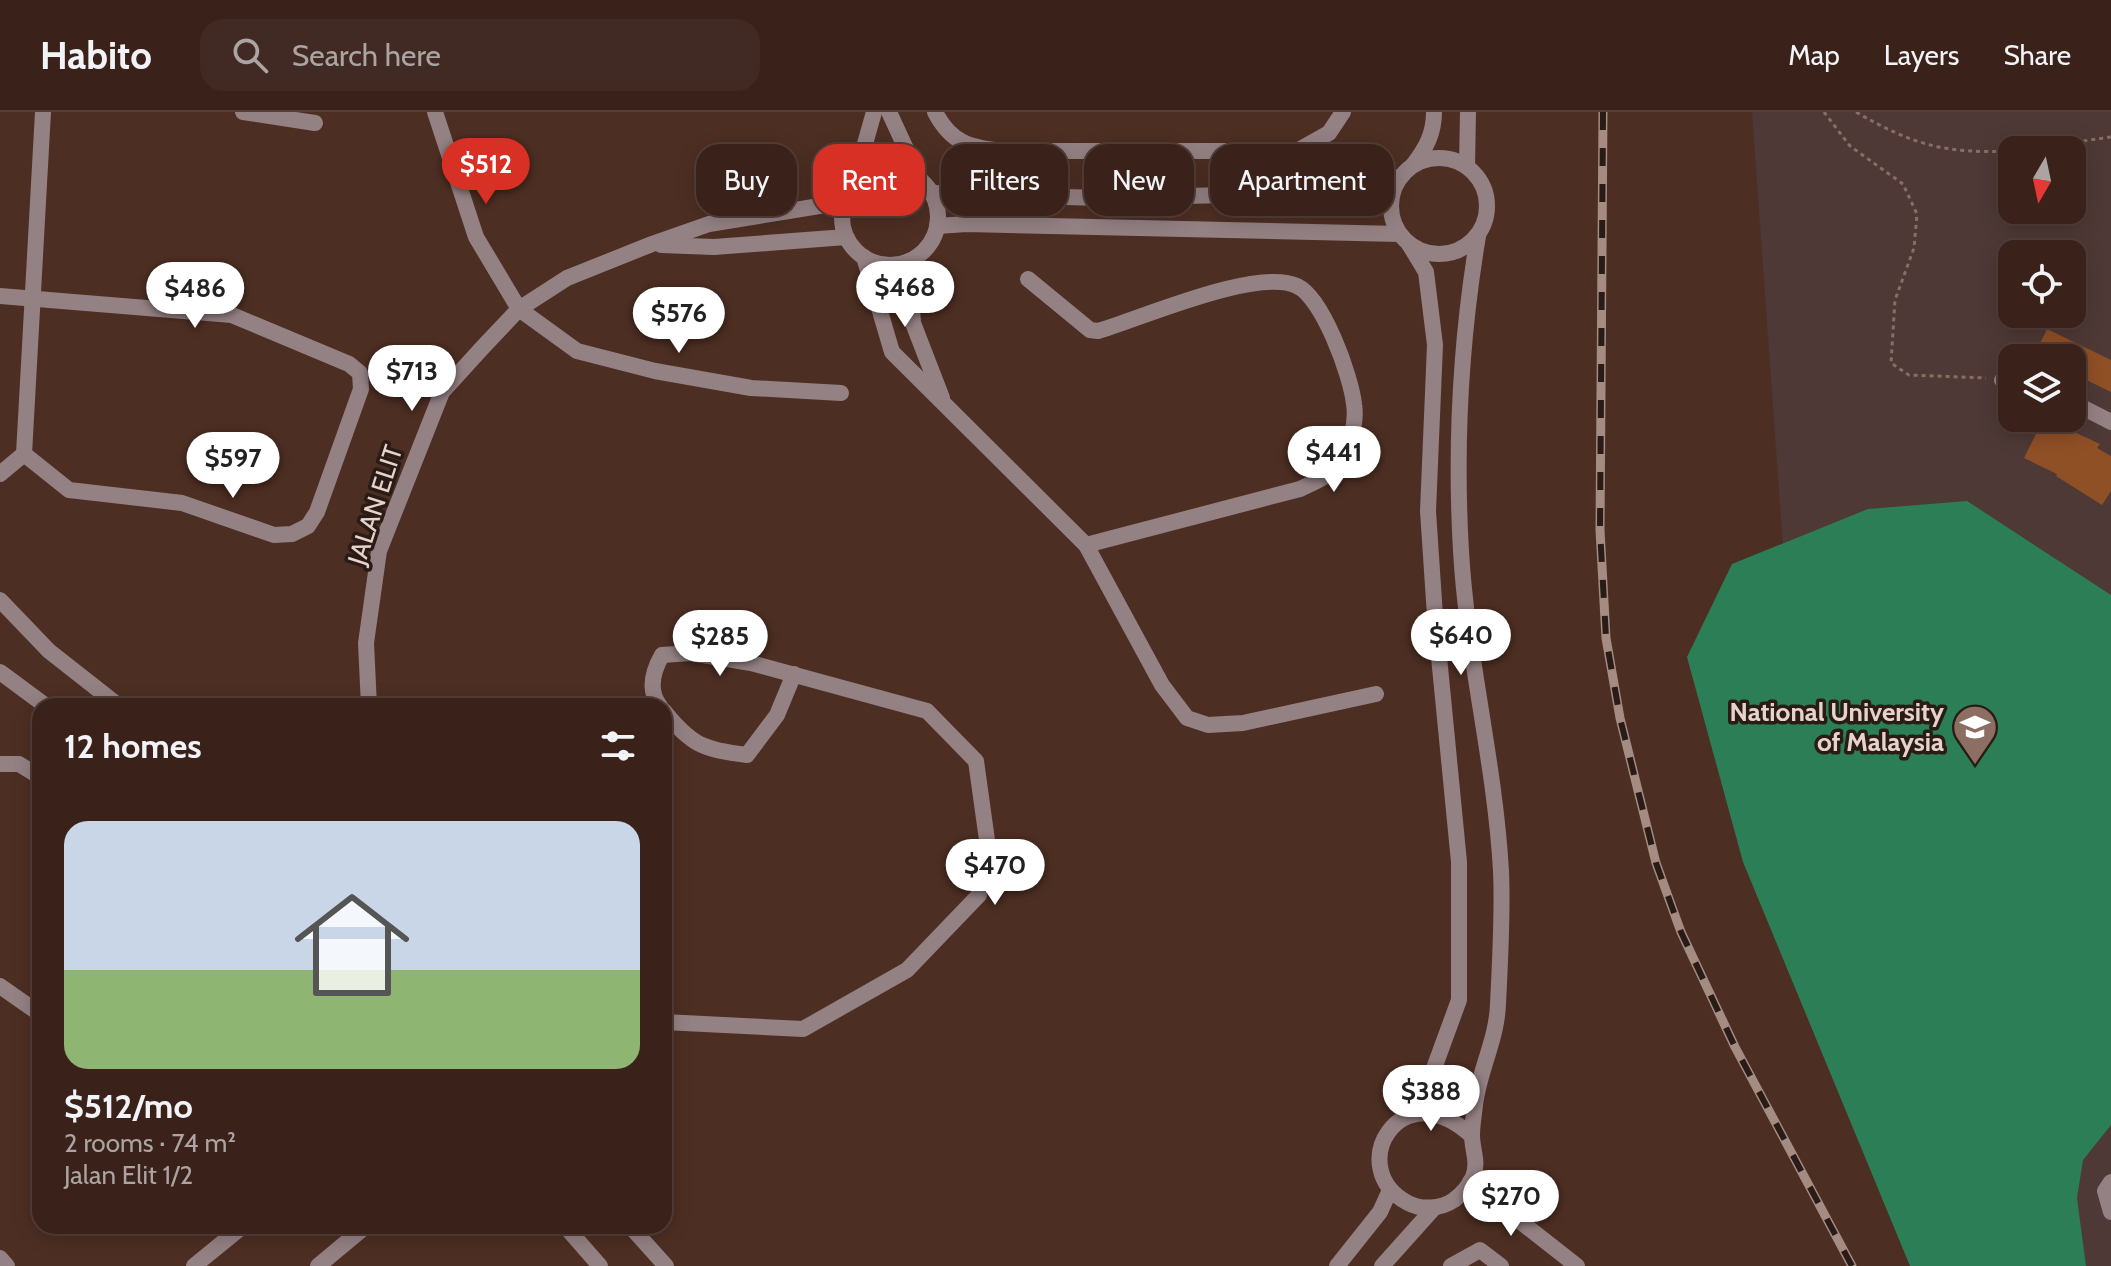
<!DOCTYPE html>
<meta charset="utf-8">
<style>
:root{--surface:#3a221a;--page:#412a23;--text:#f1f3f6;--muted:#aba4a2;--line:#543f39;--accent:#d93025}
body{margin:0;font-family:Cabin,sans-serif;background:var(--page);color:var(--text);height:100vh;display:flex;flex-direction:column;font-size:30px;white-space:nowrap}
*{box-sizing:border-box;margin:0}
p{font-size:26px;color:var(--muted)}
.icon{flex:none;width:44px;height:44px;fill:none;stroke:currentColor;stroke-width:2;stroke-linecap:round;stroke-linejoin:round}
.map{position:relative;flex:1;overflow:hidden}
.details{position:absolute;left:32px;top:586px;width:640px;height:536px;display:flex;flex-direction:column;background:var(--surface);border-radius:24px;box-shadow:0 4px 20px #0003,0 0 0 2px var(--line)}
.details>*{flex:none}
.top-card{position:absolute;left:696px;top:32px;width:760px;height:72px;display:flex;gap:16px}
.needle{width:52px;rotate:189deg}
.tools{position:absolute;left:1998px;top:24px;display:grid;gap:16px}
.tools a{display:grid;place-items:center;width:88px;height:88px;border-radius:16px;background:var(--surface);box-shadow:0 4px 20px #0003,0 0 0 2px var(--line);font-size:40px}
.price{position:absolute;translate:-50% -68px;padding:0 18px;border-radius:28px;background:#fff;color:#222;font-size:26px;line-height:52px;filter:drop-shadow(0 2px 4px #0008)}
.price::after{content:'';position:absolute;left:50%;top:48px;width:24px;height:18px;margin-left:-12px;background:inherit;clip-path:polygon(0 0,100% 0,50% 100%)}
.price.selected{background:var(--accent);color:#fff}
ul{padding:0;list-style:none}
li{display:grid;align-content:center;gap:16px;height:424px;padding:0 32px}
li span{display:grid;place-items:center;height:248px;border-radius:24px;color:#555}
li>.icon{margin-inline-start:auto}
span .icon{width:144px;height:144px;fill:#fffc;stroke-width:1}
li b{font-size:34px}
h2{display:flex;justify-content:space-between;align-items:center;height:96px;padding:0 32px;font-size:34px}
.tag{padding:0 28px;border-radius:24px;background:var(--surface);box-shadow:0 4px 20px #0003,0 0 0 2px var(--line);font-size:28px;line-height:72px}
.tag.selected{background:var(--accent);color:#fff}
header{display:flex;align-items:center;gap:48px;box-sizing:border-box;height:112px;padding:0 40px;background:var(--surface);border-bottom:2px solid var(--line)}
header strong{font-size:38px}
nav{display:flex;gap:44px;margin-inline-start:auto;font-size:28px}
.search{width:560px;height:72px;background:var(--page);display:flex;align-items:center;gap:20px;box-sizing:border-box;padding:0 28px;border-radius:24px;color:var(--muted);font-size:30px}
.map>svg:first-child{display:block}
.education{fill:#4e3936;fill-rule:evenodd}
.forest{fill:#2c7e56}
.building{fill:#905026}
.lines{fill:none;stroke-linecap:round;stroke-linejoin:round}
.path{stroke:#896e63;stroke-width:3;stroke-dasharray:4 4;stroke-linecap:butt}
.minor{stroke:#948184;stroke-width:16}
.tertiary{stroke:#948184;stroke-width:16}
.rail-casing{stroke:#a48c82;stroke-width:9}
.rail{stroke:#291b15;stroke-width:6;stroke-dasharray:18;stroke-linecap:butt}
.labels{text-anchor:middle;stroke-width:7;stroke-linejoin:round;paint-order:stroke}
.street-label{font-size:26px;fill:#e7d3cb;stroke:#291b15}
.poi-label{font-size:26px;font-weight:bold;fill:#e7d3cb;stroke:#291b15;text-anchor:end}
</style>
<header>
<strong>Habito</strong>
<div class="search"><svg class="icon" aria-label="search" viewBox="0 0 24 24"><circle cx="10" cy="10" r="6"/><path d="M15 15l6 6"/></svg>Search here</div>
<nav><a>Map</a><a>Layers</a><a>Share</a></nav>
</header>
<div class="map">
<svg width="2111" height="1154" viewBox="0 0 2111 1154">
<rect width="100%" height="100%" fill="#4d2e22"/>
<path class="education" d="M1752 0H2111V1154H2027L1787 491ZM2012 38H2072V98H2012ZM2012 142H2072V202H2012ZM2012 246H2072V306H2012Z"/>
<path class="forest" d="M1967 389 2111 483V1013L2083 1048 2077 1086 2086 1154H1910L1743 750 1687 545 1732 452 1868 397Z"/>
<g class="building">
<path d="M2047 217 2111 248V280L2072 261V246H2033Z"/>
<path d="M2044 306 2100 332 2097 336 2111 344V379L2102 393 2056 364 2057 362 2024 346Z"/>
</g>
<g class="lines">
<g class="path">
<path d="M1824 0 1850 34 1903 72 1917 102 1914 136 1895 188 1891 251 1909 263 1986 266"/>
<path d="M1856 0C1913 33 1945 42 2012 39"/>
<path d="M2020 38 2111 25"/>
</g>
<g class="minor">
<path d="M243 0 315 11"/>
<path d="M435 0 476 125 519 197 577 239 655 259 751 276 841 281"/>
<path d="M935 0C951 31 970 36 1003 39H1297L1329 21 1343 0"/>
<circle cx="1439" cy="94" r="48"/>
<path d="M1413 53C1426 36 1434 22 1434 0"/>
<path d="M1467 55 1468 0"/>
<path d="M932 81 1099 86 1319 81 1400 65"/>
<path d="M937 114 967 112 1399 122"/>
<path d="M1409 132 1426 160 1435 233 1428 399 1435 504 1459 750V888L1418 1000"/>
<path d="M661 133 714 135 846 125"/>
<path d="M864 145 892 240 1086 433 1162 573 1187 606 1208 613 1243 611 1376 582"/>
<path d="M909 149 913 211 942 286"/>
<path d="M1028 167 1090 218 1098 219C1142 206 1257 155 1297 174 1323 186 1351 264 1354 292 1357 310 1350 336 1340 350 1331 364 1314 370 1300 377L1086 433"/>
<path d="M0 184 232 203 349 252 360 261 361 277 317 400 308 414 292 422 274 423 182 391 69 378 24 342"/>
<path d="M2002 268 2012 270"/>
<path d="M2072 290 2111 310"/>
<path d="M24 342 43 0"/>
<path d="M0 362 24 342"/>
<path d="M369 594 366 531 379 439 442 280 483 235 519 197 567 166 652 132 709 112 844 90"/>
<path d="M660 594C647 578 653 559 662 543L691 541 751 551 927 599 976 649 987 728 979 783 907 858 803 917 664 910"/>
<path d="M664 599C691 633 704 638 747 643L777 603 794 562"/>
<path d="M0 652H19L40 665"/>
<path d="M0 874 40 902"/>
<path d="M1472 1024C1400 957 1343 1057 1408 1091 1421 1098 1441 1097 1454 1088 1462 1082 1469 1074 1473 1065 1479 1050 1472 1038 1472 1023 1472 1013 1474 1003 1475 993 1479 959 1497 927 1498 892 1500 848 1503 803 1501 759 1495 651 1467 546 1461 439 1455 336 1461 226 1478 124"/>
<path d="M1470 1070 1577 1154"/>
<path d="M2111 1070 2105 1079 2111 1100"/>
<path d="M0 1146 7 1154"/>
<path d="M194 1154 243 1114"/>
<path d="M318 1154 366 1114"/>
<path d="M1337 1154 1380 1100 1390 1078"/>
<path d="M1382 1154 1434 1096"/>
<path d="M1451 1154 1480 1138 1501 1154"/>
</g>
<g class="tertiary">
<path d="M889 0 920 67"/>
<circle cx="890" cy="105" r="48"/>
<path d="M853 74 874 0"/>
<path d="M0 488 49 539 119 594"/>
<path d="M0 560 46 594"/>
<path d="M565 1114 600 1154"/>
<path d="M630 1114 666 1154"/>
</g>
<g class="rail-casing">
<path id="rail" d="M1603 0 1600 418 1606 526 1620 606 1656 751 1681 820 1735 935 1852 1154"/>
</g>
<use href="#rail" class="rail"/>
</g>
<defs>
<g id="university-pin" transform="scale(2.3)"><path d="M0 17L-7.5 6A9.5 9.5 0 1 1 7.5 6Z" fill="#8d6e63" stroke="#291b15"/><path d="M0-5L7-2L0 1L-7-2ZM-4 1L0 2.5L4 1V4Q0 6-4 4Z" fill="#fff"/></g>
</defs>
<g fill-rule="evenodd">
<use href="#university-pin" x="1975" y="615"/>
</g>
<g class="labels">
<g class="street-label">
<text transform="translate(375 393) rotate(-72)" y="9">JALAN ELIT</text>
</g>
<g class="poi-label">
<text x="1944" y="609">National University<tspan x="1944" dy="30">of Malaysia</tspan></text>
</g>
</g>
</svg>
<div class="tools">
<a><svg class="needle" viewBox="-14 -14 28 28"><path d="M0-13l5 13h-10z" fill="#e53935"/><path d="M0 13l5-13h-10z" fill="#aba4a2"/></svg></a>
<a><svg class="icon" aria-label="locate" viewBox="0 0 24 24"><circle cx="12" cy="12" r="6"/><path d="M12 2v4M12 18v4M2 12h4M18 12h4"/></svg></a>
<a><svg class="icon" aria-label="layers" viewBox="0 0 24 24"><path d="M12 4l9 5-9 5-9-5zM3 14l9 5 9-5"/></svg></a>
</div>
<b class="price selected" style="left:486px;top:94px">$512</b>
<b class="price" style="left:905px;top:217px">$468</b>
<b class="price" style="left:195px;top:218px">$486</b>
<b class="price" style="left:679px;top:243px">$576</b>
<b class="price" style="left:412px;top:301px">$713</b>
<b class="price" style="left:1334px;top:382px">$441</b>
<b class="price" style="left:233px;top:388px">$597</b>
<b class="price" style="left:1461px;top:565px">$640</b>
<b class="price" style="left:720px;top:566px">$285</b>
<b class="price" style="left:995px;top:795px">$470</b>
<b class="price" style="left:1431px;top:1021px">$388</b>
<b class="price" style="left:1511px;top:1126px">$270</b>
<div class="top-card">
<a class="tag">Buy</a>
<a class="tag selected">Rent</a>
<a class="tag">Filters</a>
<a class="tag">New</a>
<a class="tag">Apartment</a>
</div>
<section class="details">
<h2>12 homes<svg class="icon" aria-label="filters" viewBox="0 0 24 24"><path d="M4 7h16M4 17h16"/><circle cx="9" cy="7" r="2"/><circle cx="15" cy="17" r="2"/></svg></h2>
<ul>
<li><span style="background:linear-gradient(#c9d6e8 60%,#8fb573 0)"><svg class="icon" aria-label="home" viewBox="0 0 24 24"><path d="M3 11l9-7 9 7M6 9v11h12V9"/></svg></span><div><b>$512/mo</b><p>2 rooms · 74 m²</p><p>Jalan Elit 1/2</p></div></li>
</ul>
</section>
</div>
